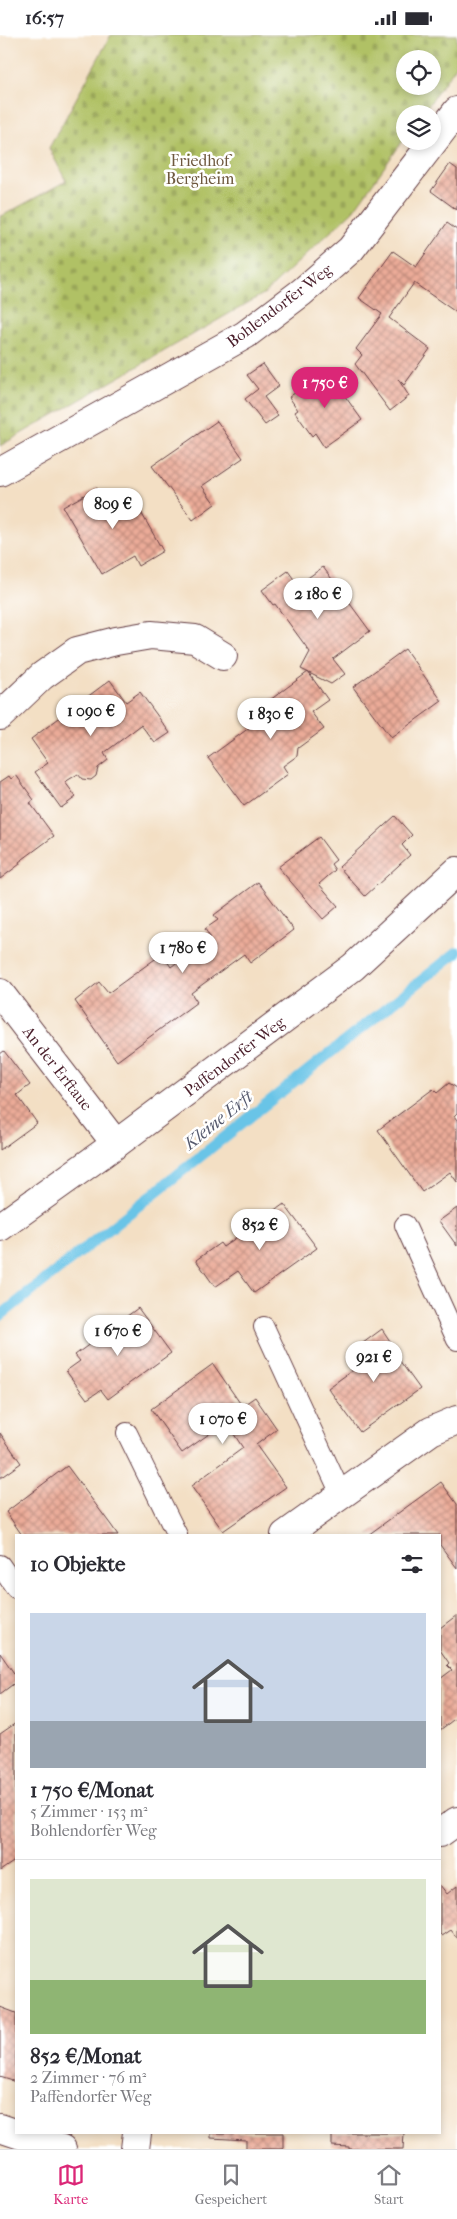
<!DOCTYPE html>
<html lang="de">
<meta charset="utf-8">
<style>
:root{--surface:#fff;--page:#f2f2f3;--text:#2b2b33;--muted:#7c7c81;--line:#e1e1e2;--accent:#db2777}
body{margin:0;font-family:"IM FELL French Canon",serif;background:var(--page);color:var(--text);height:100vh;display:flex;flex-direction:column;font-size:19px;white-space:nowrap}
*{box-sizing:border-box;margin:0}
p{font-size:16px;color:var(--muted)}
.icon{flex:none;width:28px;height:28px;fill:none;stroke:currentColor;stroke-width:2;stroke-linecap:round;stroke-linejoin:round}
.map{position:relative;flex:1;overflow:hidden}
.panel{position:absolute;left:15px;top:1499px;width:426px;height:600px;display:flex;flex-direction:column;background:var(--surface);border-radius:0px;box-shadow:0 2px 8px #0003}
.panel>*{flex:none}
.fabs{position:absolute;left:396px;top:15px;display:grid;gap:10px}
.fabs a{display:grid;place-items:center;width:45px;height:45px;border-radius:50%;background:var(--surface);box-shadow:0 2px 8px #0003;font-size:25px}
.price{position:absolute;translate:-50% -42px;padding:0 11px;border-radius:18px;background:#fff;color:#222;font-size:16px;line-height:32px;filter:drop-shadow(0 1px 2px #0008)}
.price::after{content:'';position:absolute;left:50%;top:30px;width:15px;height:11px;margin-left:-8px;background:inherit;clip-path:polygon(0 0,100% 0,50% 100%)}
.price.active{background:var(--accent);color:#fff}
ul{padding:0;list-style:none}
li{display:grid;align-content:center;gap:10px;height:265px;padding:0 15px}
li+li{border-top:1px solid var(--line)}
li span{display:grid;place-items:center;height:155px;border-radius:0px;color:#555}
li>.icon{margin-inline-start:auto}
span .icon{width:90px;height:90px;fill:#fffc;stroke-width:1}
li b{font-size:21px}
h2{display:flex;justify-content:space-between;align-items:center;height:60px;padding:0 15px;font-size:21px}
.status{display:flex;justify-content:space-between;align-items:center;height:35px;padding:0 25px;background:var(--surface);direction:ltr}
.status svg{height:14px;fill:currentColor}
.tab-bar{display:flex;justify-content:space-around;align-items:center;height:70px;border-top:1px solid var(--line);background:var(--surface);font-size:14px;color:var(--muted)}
.tab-bar a{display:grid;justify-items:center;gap:2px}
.tab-bar .active{color:var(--accent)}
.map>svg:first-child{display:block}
.cemetery{fill:url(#cemetery-stones);stroke:#7d7048;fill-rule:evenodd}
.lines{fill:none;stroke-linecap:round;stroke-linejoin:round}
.stream{stroke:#69c4e7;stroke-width:11}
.building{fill:url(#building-cross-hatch)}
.service-casing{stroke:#633c42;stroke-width:22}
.minor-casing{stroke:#633c42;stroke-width:30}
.service{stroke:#fff;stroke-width:20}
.minor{stroke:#fff;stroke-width:28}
.labels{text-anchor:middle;stroke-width:5;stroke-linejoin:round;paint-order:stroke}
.park-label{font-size:16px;fill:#6e583f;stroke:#fff}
.street-label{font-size:16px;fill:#4a1f2b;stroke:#fff}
.water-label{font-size:18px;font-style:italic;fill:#55596d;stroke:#fff}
</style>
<div class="status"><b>16:57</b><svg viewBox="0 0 49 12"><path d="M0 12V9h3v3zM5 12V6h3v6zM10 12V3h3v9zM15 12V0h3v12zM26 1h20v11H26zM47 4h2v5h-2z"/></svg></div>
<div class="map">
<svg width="457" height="2114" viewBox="0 0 457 2114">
<defs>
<pattern id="cemetery-stones" width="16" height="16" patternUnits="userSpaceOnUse" patternTransform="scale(1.25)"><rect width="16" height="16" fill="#b0c165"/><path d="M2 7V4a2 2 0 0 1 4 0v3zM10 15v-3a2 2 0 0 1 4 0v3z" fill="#99a558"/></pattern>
<pattern id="building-cross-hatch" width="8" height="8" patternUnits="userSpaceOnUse" patternTransform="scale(1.25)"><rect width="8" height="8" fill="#ebab98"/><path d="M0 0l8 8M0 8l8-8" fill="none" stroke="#c08b7c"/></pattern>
</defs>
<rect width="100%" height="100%" fill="#fff"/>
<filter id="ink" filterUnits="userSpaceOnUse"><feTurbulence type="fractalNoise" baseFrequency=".02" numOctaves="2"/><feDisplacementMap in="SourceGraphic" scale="10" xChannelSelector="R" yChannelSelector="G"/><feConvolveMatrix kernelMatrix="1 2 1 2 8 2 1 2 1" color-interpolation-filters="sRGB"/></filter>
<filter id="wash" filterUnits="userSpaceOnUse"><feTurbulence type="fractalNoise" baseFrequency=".0096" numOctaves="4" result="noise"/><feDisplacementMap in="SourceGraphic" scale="20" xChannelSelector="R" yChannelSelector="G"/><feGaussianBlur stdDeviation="1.12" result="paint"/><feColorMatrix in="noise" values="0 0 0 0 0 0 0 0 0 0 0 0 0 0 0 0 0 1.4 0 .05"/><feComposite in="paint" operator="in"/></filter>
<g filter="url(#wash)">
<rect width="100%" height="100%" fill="#f3dfc4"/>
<path class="cemetery" d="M111 0H457V30L422 79H405V103L353 176 265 258 0 411V182L66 146 49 113ZM405 24H432V51H405Z"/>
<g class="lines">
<path class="stream" d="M0 1281 457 917"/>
</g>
<g id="blocks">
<g class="building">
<path d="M450 129 457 134V175L431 156Z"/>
<path d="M447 188 457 195V278L414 248 389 283 430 314 404 350 398 344 409 361 390 376 355 329 362 320 356 314 382 279 359 263 393 216 416 232Z"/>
<path d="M263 329 279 351 264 362 278 381 265 390 245 364 258 354 247 340Z"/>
<path d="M327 336 362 385 324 412 315 398 312 401 295 377 298 375 289 362Z"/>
<path d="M217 386 243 423 202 451 215 469 193 485 152 431Z"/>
<path d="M97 453 107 471 130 458 163 516 138 531 133 521 102 539 63 472Z"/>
<path d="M323 532 370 596 333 624 345 639 331 649 301 634 310 617 275 569 273 570 262 555 288 536 298 550Z"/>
<path d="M405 614 442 666 391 703 353 652Z"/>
<path d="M308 637 328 665 311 677 324 694 298 713 297 721 283 731 288 739 244 771 208 723 253 690 247 682Z"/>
<path d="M110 645 126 667 140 657 170 698 155 708 141 690 104 718 108 725 98 733 96 741 91 745 82 744 78 739 65 747 76 762 61 773 35 737 48 728 31 704Z"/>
<path d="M16 740 34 765 30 768 54 801 19 827 20 829 0 844V747L9 741 11 744Z"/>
<path d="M395 781 412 800 402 810 410 820 365 861 339 832Z"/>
<path d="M319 802 336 825 331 829 335 835 319 849 338 871 323 884 278 832Z"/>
<path d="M258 847 294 895 250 928 244 919 203 949 191 958 197 967 117 1026 75 966 99 947 108 958 162 919 171 932 210 902 205 894 218 885 214 880Z"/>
<path d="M4 1016 30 1050 17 1060 37 1088 0 1115V1019Z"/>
<path d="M449 1048 457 1053V1078L454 1081 457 1085V1147L450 1137 422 1157 378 1095 433 1054 437 1058Z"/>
<path d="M284 1169 317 1213 254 1258 238 1236 215 1252 196 1225 220 1208 223 1212Z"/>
<path d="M457 1173V1211L439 1186Z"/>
<path d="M138 1273 171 1318 108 1364 101 1355 87 1364 66 1336 80 1326 75 1320Z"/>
<path d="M382 1294 392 1309 389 1311 420 1354 360 1397 328 1353 364 1327 355 1314Z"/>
<path d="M213 1329 242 1371 255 1362 277 1394 256 1410 286 1452 223 1496 191 1451 243 1413 226 1387 182 1418 151 1374Z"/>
<path d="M0 1398 21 1428 0 1443Z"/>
<path d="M67 1431 111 1490 118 1500H76L74 1498 71 1500H22L6 1477Z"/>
<path d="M441 1447 457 1469V1533L440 1510V1500H368Z"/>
<path d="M457 1580V1682L440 1695V1644L452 1635 447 1630 449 1628 440 1615V1593Z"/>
<path d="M0 1618 16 1641V1647L0 1659Z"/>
<path d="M16 1688V1825L0 1836V1699Z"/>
<path d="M440 1850 447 1859 457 1851V1903L451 1895 442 1901 440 1899Z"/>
<path d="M0 1972 16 1978V2047L0 2042Z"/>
<path d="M211 2098H283V2114H246V2105L211 2103Z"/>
<path d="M332 2098H404L403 2114H349V2112L332 2111Z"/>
</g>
</g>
</g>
<g filter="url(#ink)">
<use href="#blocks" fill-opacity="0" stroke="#633c42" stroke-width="1"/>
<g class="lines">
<g class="service-casing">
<g id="service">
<path d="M405 1190 457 1305"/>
<path d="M264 1292 341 1459"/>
<path d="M127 1398 177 1500"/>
<path d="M0 1530 16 1553"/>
</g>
</g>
<g class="minor-casing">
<g id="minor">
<path d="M0 437 245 300 302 257 351 214 457 76"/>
<path d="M0 681 42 641 77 616 116 606 151 600 195 604 223 621"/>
<path d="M0 958 116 1109"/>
<path d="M0 1192 116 1109 353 932 457 836"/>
<path d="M285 1500 431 1396 457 1385"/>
<path d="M440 1798 457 1786"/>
<path d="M0 2093 62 2114"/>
<path d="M135 2114 137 2098"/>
</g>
</g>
<use href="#service" class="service"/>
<use href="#minor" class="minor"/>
</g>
</g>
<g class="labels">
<g class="park-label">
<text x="200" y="131">Friedhof<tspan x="200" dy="18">Bergheim</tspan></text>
</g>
<g class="street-label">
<text transform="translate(279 270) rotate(-37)" y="6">Bohlendorfer Weg</text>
<text transform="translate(234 1021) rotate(-37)" y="6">Paffendorfer Weg</text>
<text transform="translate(58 1033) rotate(52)" y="6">An der Erftaue</text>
</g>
<g class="water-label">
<text transform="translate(218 1085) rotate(-39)" y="6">Kleine Erft</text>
</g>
</g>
</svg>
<div class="fabs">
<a><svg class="icon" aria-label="locate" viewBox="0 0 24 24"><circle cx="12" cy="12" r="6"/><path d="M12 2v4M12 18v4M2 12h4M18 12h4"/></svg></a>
<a><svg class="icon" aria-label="layers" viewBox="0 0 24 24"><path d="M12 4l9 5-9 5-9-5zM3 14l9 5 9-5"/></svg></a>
</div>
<b class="price active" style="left:325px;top:374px">1 750 €</b>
<b class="price" style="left:113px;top:495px">809 €</b>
<b class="price" style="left:318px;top:585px">2 180 €</b>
<b class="price" style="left:91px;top:702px">1 090 €</b>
<b class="price" style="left:271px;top:705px">1 830 €</b>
<b class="price" style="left:183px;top:939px">1 780 €</b>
<b class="price" style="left:260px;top:1216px">852 €</b>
<b class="price" style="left:118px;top:1322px">1 670 €</b>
<b class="price" style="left:374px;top:1348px">921 €</b>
<b class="price" style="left:223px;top:1410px">1 070 €</b>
<section class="panel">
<h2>10 Objekte<svg class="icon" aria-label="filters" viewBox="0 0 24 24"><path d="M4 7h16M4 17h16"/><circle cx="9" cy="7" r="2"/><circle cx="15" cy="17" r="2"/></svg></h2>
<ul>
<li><span style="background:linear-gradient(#c9d6e8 70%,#9aa5b1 0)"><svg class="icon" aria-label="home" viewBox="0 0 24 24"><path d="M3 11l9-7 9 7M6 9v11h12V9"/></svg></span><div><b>1 750 €/Monat</b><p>5 Zimmer · 153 m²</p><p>Bohlendorfer Weg</p></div></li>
<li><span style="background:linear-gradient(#dfe7d0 65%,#8fb573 0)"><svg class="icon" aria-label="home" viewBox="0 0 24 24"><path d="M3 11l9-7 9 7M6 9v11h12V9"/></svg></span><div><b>852 €/Monat</b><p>2 Zimmer · 76 m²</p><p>Paffendorfer Weg</p></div></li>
</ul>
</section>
</div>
<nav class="tab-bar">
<a class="active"><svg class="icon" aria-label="map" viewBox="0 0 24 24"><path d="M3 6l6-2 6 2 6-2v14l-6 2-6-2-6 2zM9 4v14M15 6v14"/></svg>Karte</a>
<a><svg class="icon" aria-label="saved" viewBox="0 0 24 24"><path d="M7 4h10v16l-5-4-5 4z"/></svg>Gespeichert</a>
<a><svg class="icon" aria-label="home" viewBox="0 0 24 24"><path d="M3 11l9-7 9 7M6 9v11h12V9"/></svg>Start</a>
</nav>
